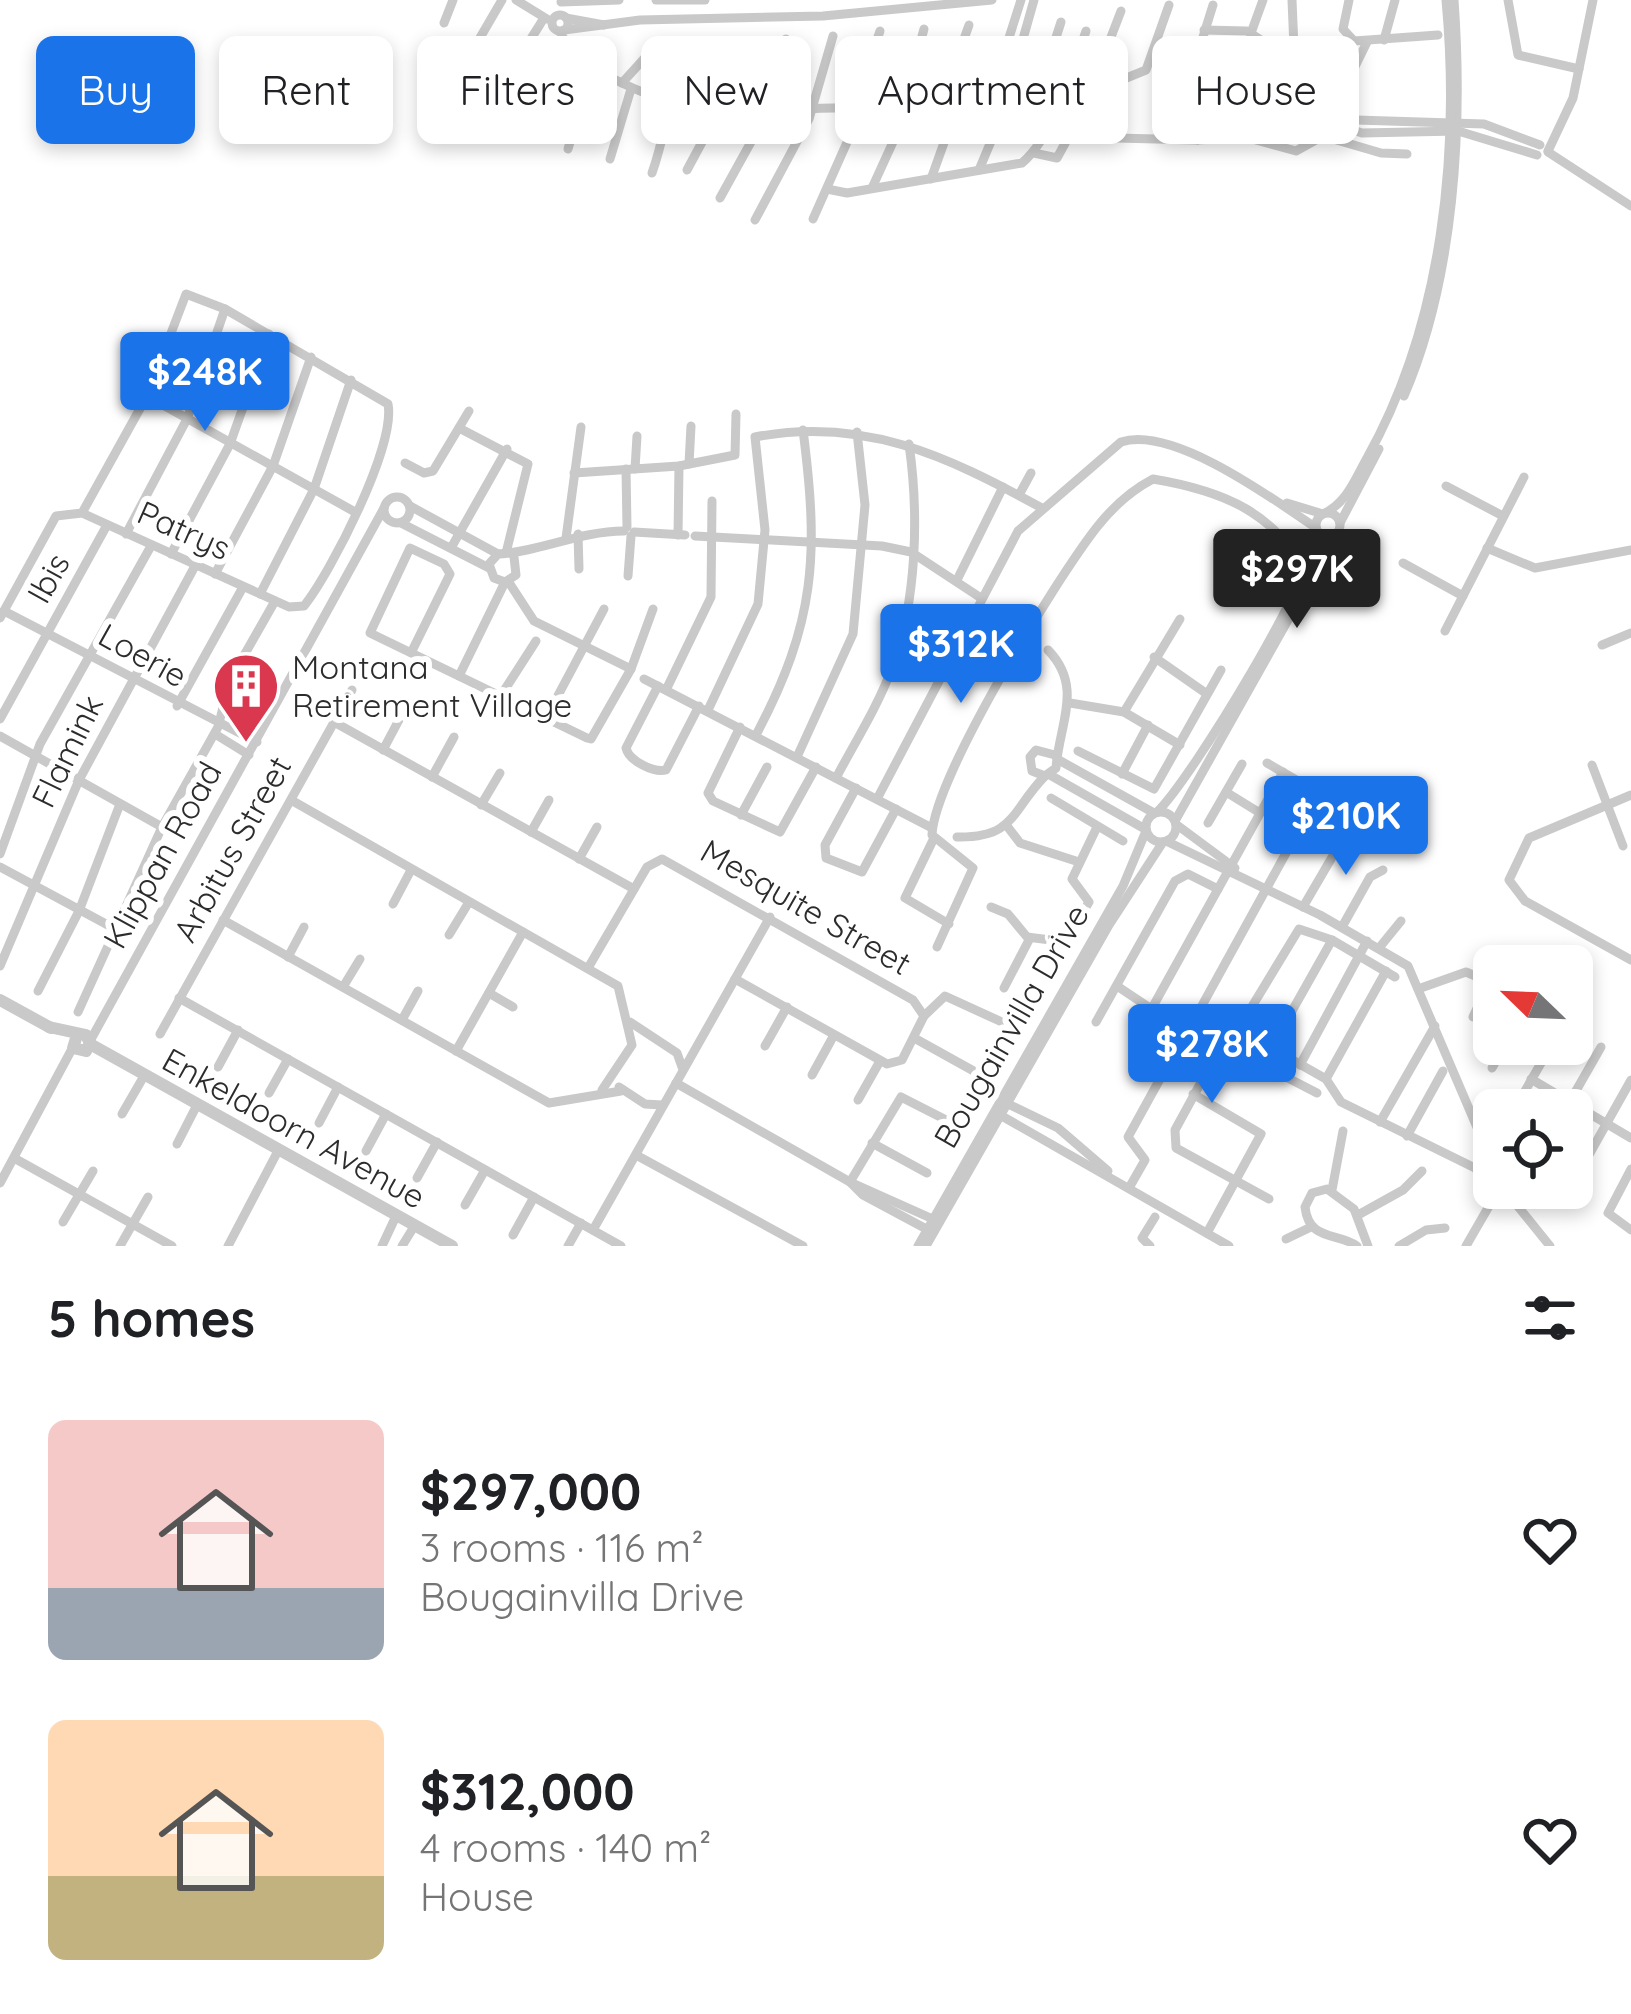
<!DOCTYPE html>
<meta charset="utf-8">
<style>
:root{--surface:#fff;--page:#f2f2f2;--text:#202124;--muted:#757577;--accent:#1a73e8}
body{margin:0;font-family:Quicksand,sans-serif;background:var(--page);color:var(--text);height:100vh;display:flex;flex-direction:column;font-size:45px;white-space:nowrap}
*{box-sizing:border-box;margin:0}
p{font-size:39px;color:var(--muted)}
.icon{flex:none;width:66px;height:66px;fill:none;stroke:currentColor;stroke-width:2;stroke-linecap:round;stroke-linejoin:round}
.map{position:relative;height:1246px;overflow:hidden}
.details{display:flex;flex-direction:column;background:var(--surface);flex:1}
.details>*{flex:none}
.banner{position:absolute;left:36px;top:36px;width:1560px;height:108px;display:flex;gap:24px}
.needle{width:78px;rotate:293deg}
.controls{position:absolute;left:1473px;top:945px;display:grid;gap:24px}
.controls a{display:grid;place-items:center;width:120px;height:120px;border-radius:18px;background:var(--surface);box-shadow:0 6px 18px #0003;font-size:60px}
.price{position:absolute;translate:-50% -102px;padding:0 27px;border-radius:12px;background:var(--accent);color:#fff;font-size:39px;line-height:78px;filter:drop-shadow(0 3px 6px #0008)}
.price::after{content:'';position:absolute;left:50%;top:72px;width:36px;height:27px;margin-left:-18px;background:inherit;clip-path:polygon(0 0,100% 0,50% 100%)}
.price.selected{background:#222;color:#fff}
ul{padding:0;list-style:none}
li{display:flex;align-items:center;gap:36px;height:300px;padding:0 48px}
li span{display:grid;place-items:center;flex:none;width:336px;height:240px;border-radius:18px;color:#555}
li>.icon{margin-inline-start:auto}
span .icon{width:144px;height:144px;fill:#fffc;stroke-width:1}
li b{font-size:51px}
h2{display:flex;justify-content:space-between;align-items:center;height:144px;padding:0 48px;font-size:51px}
.pill{padding:0 42px;border-radius:18px;background:var(--surface);box-shadow:0 6px 18px #0003;font-size:42px;line-height:108px}
.pill.selected{background:var(--accent);color:#fff}
.map>svg:first-child{display:block}
.lines{fill:none;stroke-linecap:round;stroke-linejoin:round}
.minor{stroke:#c9c9c9;stroke-width:9}
.tertiary{stroke:#c9c9c9;stroke-width:12}
.labels{text-anchor:middle;stroke-width:12;stroke-linejoin:round;paint-order:stroke}
.street-label{font-size:33px;fill:#2c2c2c;stroke:#fff}
.poi-label{font-size:33px;fill:#2c2c2c;stroke:#fff;text-anchor:start}
</style>
<div class="map">
<svg width="1631" height="1246" viewBox="0 0 1631 1246">
<rect width="100%" height="100%" fill="#fff"/>
<g class="lines">
<g class="minor">
<path d="M516 0 547 19"/>
<path d="M656 0H705"/>
<path d="M1292 0 1296 95 1306 114 1362 133 1458 131 1537 155"/>
<path d="M1349 0 1343 29 1354 41 1438 35"/>
<path d="M1508 0 1518 55 1579 69"/>
<path d="M561 2 619 0"/>
<circle cx="560" cy="23" r="8"/>
<path d="M566 18 604 25"/>
<path d="M444 23 453 0"/>
<path d="M564 30 640 20 823 16 992 0"/>
<path d="M1204 30 1247 31 1264 42 1263 81 1245 137"/>
<path d="M560 32C575 61 594 69 622 83 702 123 784 106 869 108L880 103 890 76 903 64 1051 53C1077 80 1047 142 1022 163L847 193 827 189"/>
<path d="M1251 33 1263 0"/>
<path d="M1384 40 1395 0"/>
<path d="M474 48 502 0"/>
<path d="M1019 53 1034 0"/>
<path d="M1051 53 1061 22"/>
<path d="M915 62 924 29"/>
<path d="M1060 63 1119 81 1116 138 1197 140 1211 98 1193 69 1213 5"/>
<path d="M1075 63 1086 31"/>
<path d="M1098 71 1121 11"/>
<path d="M505 80 544 18"/>
<path d="M1119 81 1146 70 1169 5"/>
<path d="M622 83 651 51"/>
<path d="M993 88 1021 0"/>
<path d="M944 95 969 25"/>
<path d="M1339 99 1367 42"/>
<path d="M530 116 574 53"/>
<path d="M1324 119 1484 124 1540 145"/>
<path d="M1197 140 1245 137 1296 151 1323 136 1381 153 1407 154"/>
<path d="M568 149 591 70"/>
<path d="M1548 151 1573 98 1593 0"/>
<path d="M1548 152 1631 206"/>
<path d="M1034 153 1057 158 1069 136"/>
<path d="M610 159 631 89"/>
<path d="M687 170 715 118 738 46"/>
<path d="M979 170 1007 103"/>
<path d="M652 173C669 125 666 94 694 47"/>
<path d="M931 179 955 112"/>
<path d="M872 188 914 96"/>
<path d="M720 198 761 124 786 39"/>
<path d="M813 219 856 122 858 94 880 31"/>
<path d="M755 220 809 119 833 36"/>
<path d="M147 396 355 512"/>
<path d="M1404 396C1455 278 1463 126 1454 0"/>
<path d="M459 428 528 464 506 553"/>
<path d="M405 463 424 473 433 471 469 411"/>
<path d="M689 464 691 426"/>
<path d="M626 469 627 527"/>
<path d="M635 469 637 436"/>
<path d="M574 473 679 466 735 455 736 414"/>
<path d="M1446 486 1503 516"/>
<path d="M1019 495 1031 473"/>
<circle cx="397" cy="510" r="13"/>
<path d="M1287 503 1323 514C1347 503 1355 479 1367 458 1443 322 1460 152 1446 0"/>
<path d="M410 506 498 554"/>
<circle cx="1328" cy="525" r="12"/>
<path d="M401 523 489 568"/>
<path d="M1340 523 1379 449"/>
<path d="M634 532 685 535"/>
<path d="M126 534 187 419 225 309"/>
<path d="M578 534 579 569"/>
<path d="M678 535 679 466"/>
<path d="M695 536 882 546 911 552 981 598"/>
<path d="M566 538 581 427"/>
<path d="M451 548 507 449"/>
<path d="M1487 548 1535 568 1631 550"/>
<path d="M171 554 230 444 269 334"/>
<path d="M514 557 516 575 505 582 494 578 489 564 498 554C539 552 580 531 624 531"/>
<path d="M1403 563 1463 596"/>
<path d="M215 574 273 466 311 357"/>
<path d="M628 576 631 536"/>
<path d="M957 580 1003 487"/>
<path d="M508 581 534 621 631 669"/>
<path d="M260 594 314 489 351 380"/>
<path d="M4 611 257 742"/>
<path d="M0 618 56 516 82 513 289 607 304 606C331 572 396 446 388 404L225 309 186 294 147 396 82 513"/>
<path d="M1445 631 1524 477"/>
<path d="M1602 645 1631 633"/>
<path d="M1048 650C1084 687 1059 724 1056 768L1045 776 1032 771 1030 757 1036 750 1055 755"/>
<path d="M411 653 450 574 444 564 410 548 370 633 587 738 591 739 631 669 653 609"/>
<path d="M1154 657 1207 694"/>
<path d="M459 676 505 582"/>
<path d="M644 679 932 828"/>
<path d="M658 686 626 748C629 761 654 773 666 770L699 706"/>
<path d="M666 690 711 597 712 501"/>
<path d="M500 697 536 641"/>
<path d="M1070 703 1124 712 1180 745"/>
<path d="M177 706 243 587"/>
<path d="M708 710 758 604 765 530 755 437C863 416 947 456 1040 507"/>
<path d="M1124 712 1180 619"/>
<path d="M546 718 604 609"/>
<path d="M0 719 107 525"/>
<path d="M334 722 634 889"/>
<path d="M740 727 708 793 713 801 780 832 816 767"/>
<path d="M215 734 249 755"/>
<path d="M756 735C816 622 819 555 803 430"/>
<path d="M0 736 162 827"/>
<path d="M383 750 400 718"/>
<path d="M1078 751 1154 789 1221 670"/>
<path d="M797 757 853 634 865 505 857 432"/>
<path d="M1057 759 1154 813"/>
<path d="M1592 765 1623 846"/>
<path d="M1122 774 1148 725"/>
<path d="M1050 775 1145 829"/>
<path d="M432 777 454 737"/>
<path d="M836 778C855 742 878 706 892 668 917 601 919 514 909 444"/>
<path d="M856 788 825 845 826 858 862 872 896 809"/>
<path d="M1226 792 1260 813"/>
<path d="M1631 795 1529 838 1509 880 1525 901 1631 960"/>
<path d="M1051 798 1123 841"/>
<path d="M877 799 1018 531 1121 442C1172 425 1272 498 1316 528 1322 566 1190 781 1157 812"/>
<path d="M291 800 618 986 632 1045 602 1090"/>
<path d="M481 805 500 773"/>
<circle cx="1161" cy="827" r="15"/>
<path d="M741 815 767 767"/>
<path d="M1175 821 1337 533"/>
<path d="M1208 823 1242 764"/>
<path d="M1177 825 1235 868"/>
<path d="M1007 826 1020 843 1079 862"/>
<path d="M531 832 549 800"/>
<path d="M957 837C1015 838 1011 811 1044 777"/>
<path d="M934 838 905 898 949 924"/>
<path d="M1166 841 1320 915 1408 966 1494 1167"/>
<path d="M0 854 40 744 151 546"/>
<path d="M579 859 597 827"/>
<path d="M0 867 119 931"/>
<path d="M393 904 411 870"/>
<path d="M991 907 1008 914 1027 937 1066 942 1089 902 1072 879 1097 827"/>
<path d="M1303 907 1352 823 1365 816"/>
<path d="M223 920 549 1103 621 1091"/>
<path d="M1342 927 1370 877 1383 870"/>
<path d="M449 935 469 902"/>
<path d="M937 947 973 868 932 835C934 777 1057 578 1097 527 1112 508 1132 490 1153 479 1225 491 1276 513 1311 579"/>
<path d="M1379 948 1401 921"/>
<path d="M288 957 304 927"/>
<path d="M0 966 79 780 195 566"/>
<path d="M588 968 647 867 662 859 913 1000 924 1016"/>
<path d="M1395 977 1332 940 1299 929 1245 1018 1243 1032 1326 1079 1341 1102 1475 1168 1492 1189"/>
<path d="M735 979 887 1064 902 1060 924 1016 945 996 1004 1023"/>
<path d="M1117 986 1186 1032"/>
<path d="M343 987 360 959"/>
<path d="M1004 988 1030 938"/>
<path d="M1418 989 1466 972 1494 984"/>
<path d="M38 991 79 911 120 804"/>
<path d="M489 993 513 1007"/>
<path d="M179 998 621 1246"/>
<path d="M78 1012 162 827 218 727 230 680 275 601"/>
<path d="M1473 1017 1490 981"/>
<path d="M402 1020 418 991"/>
<path d="M630 1022 677 1053 682 1067"/>
<path d="M1096 1022 1175 881 1188 874 1218 889"/>
<path d="M160 1034 352 690"/>
<path d="M1136 1037 1283 772"/>
<path d="M916 1039 979 1074"/>
<path d="M90 1041 384 508"/>
<path d="M765 1046 787 1007"/>
<path d="M1270 1050 1332 940"/>
<path d="M456 1051 523 932"/>
<path d="M1172 1060 1313 804 1310 788 1267 763"/>
<path d="M1300 1065 1367 941"/>
<path d="M218 1067 238 1030"/>
<path d="M1492 1068 1505 1044"/>
<path d="M812 1075 834 1035"/>
<path d="M1326 1079 1386 971"/>
<path d="M1531 1079 1631 1138"/>
<path d="M676 1083 850 1182 935 1220"/>
<path d="M619 1087 645 1104 662 1105"/>
<path d="M269 1093 288 1059"/>
<path d="M1193 1094 1261 1134 1207 1233"/>
<path d="M858 1100 880 1061"/>
<path d="M1004 1102 1058 1128 1108 1171"/>
<path d="M1514 1110 1552 1044"/>
<path d="M1565 1110 1601 1047"/>
<path d="M122 1114 144 1076"/>
<path d="M1000 1115 1229 1246"/>
<path d="M1380 1122 1435 1026"/>
<path d="M319 1123 338 1087"/>
<path d="M1407 1136 1443 1071"/>
<path d="M872 1143 927 1173"/>
<path d="M177 1144 197 1105"/>
<path d="M366 1151 386 1114"/>
<path d="M636 1155 803 1246"/>
<path d="M14 1158 172 1246"/>
<path d="M1631 1169 1608 1213 1631 1230"/>
<path d="M417 1178 437 1142"/>
<path d="M850 1182 901 1097 954 1124"/>
<path d="M850 1182 863 1195 932 1232"/>
<path d="M0 1183 73 1047"/>
<path d="M1572 1185 1631 1080"/>
<path d="M1129 1188 1145 1160 1128 1137 1160 1079"/>
<path d="M1503 1188 1550 1246"/>
<path d="M1332 1190 1343 1131"/>
<path d="M1269 1199 1176 1148 1175 1130 1222 1044 1317 1093"/>
<path d="M465 1205 485 1170"/>
<path d="M1358 1215 1403 1190 1422 1171"/>
<path d="M63 1222 93 1171"/>
<path d="M593 1230 770 917"/>
<path d="M513 1235 534 1197"/>
<path d="M1286 1239 1311 1227"/>
<path d="M120 1246 148 1197"/>
<path d="M228 1246 279 1149"/>
<path d="M382 1246 397 1214"/>
<path d="M402 1246 415 1225"/>
<path d="M568 1246 581 1223"/>
<path d="M918 1246 1123 886 1146 831"/>
<path d="M926 1246 1109 925 1163 842"/>
<path d="M1150 1246 1142 1238 1155 1217"/>
<path d="M1357 1246C1338 1232 1309 1242 1305 1207L1312 1193 1327 1189 1354 1209 1368 1246"/>
<path d="M1399 1246 1426 1230 1445 1228"/>
<path d="M1466 1246 1496 1194"/>
</g>
<g class="tertiary">
<path d="M0 1000 51 1028"/>
<path d="M49 1027 86 1035 90 1043 86 1051 73 1048 77 1035"/>
<path d="M90 1044 452 1246"/>
</g>
</g>
<defs>
<g id="building-pin" transform="scale(3.45)"><path d="M0 17L-7.5 6A9.5 9.5 0 1 1 7.5 6Z" fill="#d9384f" stroke="#fff"/><path d="M-4-6H4V6H1V3H-1V6H-4ZM-2.5-4.3h1.7v1.8h-1.7ZM.8-4.3h1.7v1.8H.8ZM-2.5-1h1.7V.8h-1.7ZM.8-1h1.7V.8H.8Z" fill="#fff"/></g>
</defs>
<g fill-rule="evenodd">
<use href="#building-pin" x="246" y="686"/>
</g>
<g class="labels">
<g class="street-label">
<text transform="translate(184 530) rotate(24)" y="12">Patrys</text>
<text transform="translate(48 578) rotate(-61)" y="12">Ibis</text>
<text transform="translate(143 655) rotate(29)" y="12">Loerie</text>
<text transform="translate(67 751) rotate(-64)" y="12">Flamink</text>
<text transform="translate(232 849) rotate(-61)" y="12">Arbitus Street</text>
<text transform="translate(162 855) rotate(-61)" y="12">Klippan Road</text>
<text transform="translate(806 907) rotate(30)" y="12">Mesquite Street</text>
<text transform="translate(1011 1026) rotate(-60)" y="12">Bougainvilla Drive</text>
<text transform="translate(294 1128) rotate(29)" y="12">Enkeldoorn Avenue</text>
</g>
<g class="poi-label">
<text x="292" y="679">Montana<tspan x="292" dy="38">Retirement Village</tspan></text>
</g>
</g>
</svg>
<div class="controls">
<a><svg class="needle" viewBox="-14 -14 28 28"><path d="M0-13l5 13h-10z" fill="#e53935"/><path d="M0 13l5-13h-10z" fill="#757577"/></svg></a>
<a><svg class="icon" aria-label="locate" viewBox="0 0 24 24"><circle cx="12" cy="12" r="6"/><path d="M12 2v4M12 18v4M2 12h4M18 12h4"/></svg></a>
</div>
<b class="price" style="left:205px;top:434px">$248K</b>
<b class="price selected" style="left:1297px;top:631px">$297K</b>
<b class="price" style="left:961px;top:706px">$312K</b>
<b class="price" style="left:1346px;top:878px">$210K</b>
<b class="price" style="left:1212px;top:1106px">$278K</b>
<div class="banner">
<a class="pill selected">Buy</a>
<a class="pill">Rent</a>
<a class="pill">Filters</a>
<a class="pill">New</a>
<a class="pill">Apartment</a>
<a class="pill">House</a>
</div>
</div>
<section class="details">
<h2>5 homes<svg class="icon" aria-label="filters" viewBox="0 0 24 24"><path d="M4 7h16M4 17h16"/><circle cx="9" cy="7" r="2"/><circle cx="15" cy="17" r="2"/></svg></h2>
<ul>
<li><span style="background:linear-gradient(#f6c9c9 70%,#9aa5b1 0)"><svg class="icon" aria-label="home" viewBox="0 0 24 24"><path d="M3 11l9-7 9 7M6 9v11h12V9"/></svg></span><div><b>$297,000</b><p>3 rooms · 116 m²</p><p>Bougainvilla Drive</p></div><svg class="icon" aria-label="heart" viewBox="0 0 24 24"><path d="M12 20l-8-8c-3-5 5-10 8-4 3-6 11-1 8 4z"/></svg></li>
<li><span style="background:linear-gradient(#ffd9b3 65%,#c2b280 0)"><svg class="icon" aria-label="home" viewBox="0 0 24 24"><path d="M3 11l9-7 9 7M6 9v11h12V9"/></svg></span><div><b>$312,000</b><p>4 rooms · 140 m²</p><p>House</p></div><svg class="icon" aria-label="heart" viewBox="0 0 24 24"><path d="M12 20l-8-8c-3-5 5-10 8-4 3-6 11-1 8 4z"/></svg></li>
</ul>
</section>
